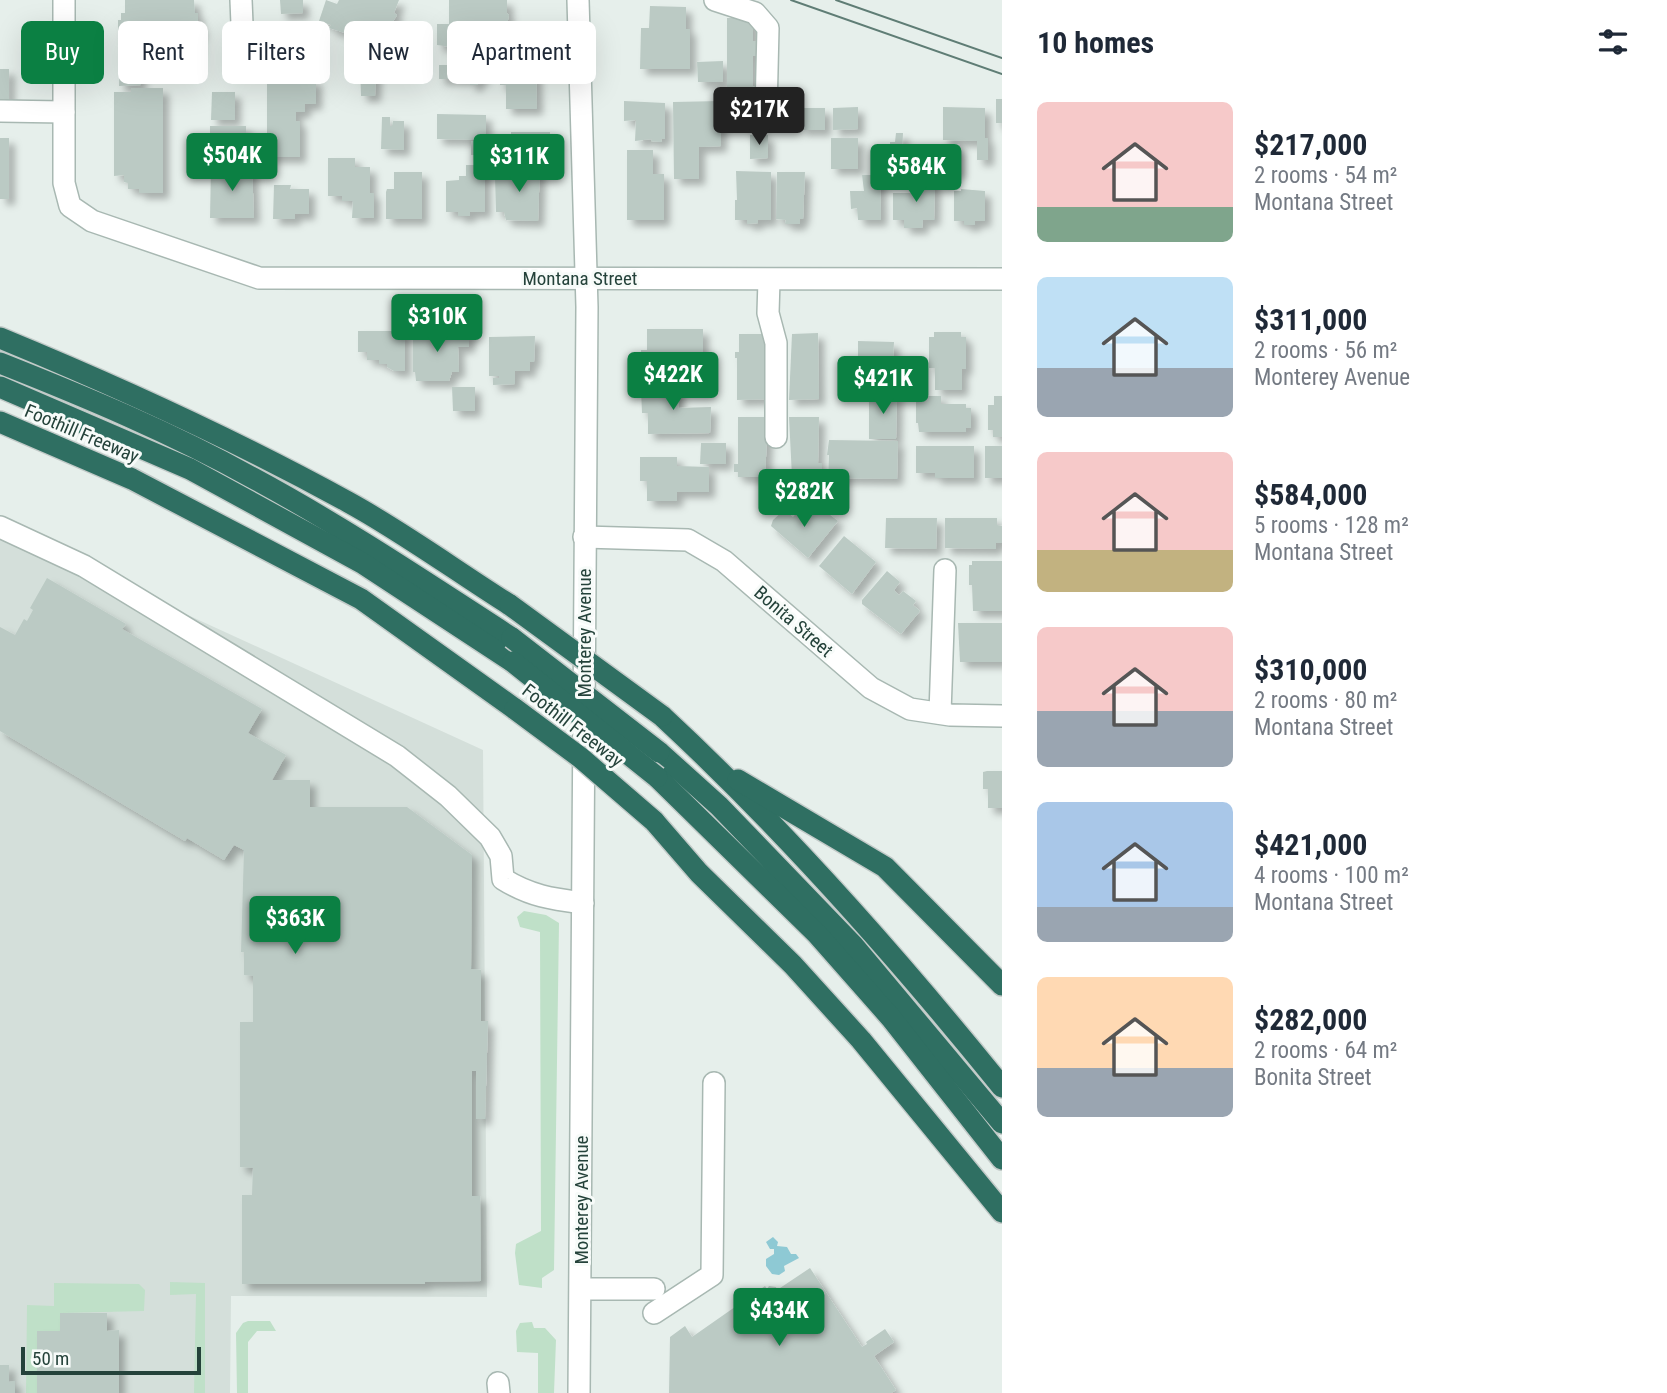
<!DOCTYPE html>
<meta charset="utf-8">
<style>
:root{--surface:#fff;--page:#f2f2f3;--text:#1f2937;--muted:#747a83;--accent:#0b8043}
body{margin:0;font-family:"Roboto Condensed",sans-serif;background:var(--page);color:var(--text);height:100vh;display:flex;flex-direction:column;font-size:26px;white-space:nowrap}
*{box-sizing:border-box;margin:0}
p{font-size:23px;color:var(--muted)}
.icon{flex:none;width:38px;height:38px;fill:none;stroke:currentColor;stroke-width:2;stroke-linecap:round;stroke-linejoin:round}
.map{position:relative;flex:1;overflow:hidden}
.side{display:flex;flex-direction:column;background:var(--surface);width:665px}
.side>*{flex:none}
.top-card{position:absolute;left:21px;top:21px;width:665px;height:63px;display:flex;gap:14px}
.scale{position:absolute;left:21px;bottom:18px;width:180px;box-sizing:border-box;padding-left:7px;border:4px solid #24423a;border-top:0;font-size:19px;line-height:24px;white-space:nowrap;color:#24423a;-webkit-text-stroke:5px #f7fbf9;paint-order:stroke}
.price{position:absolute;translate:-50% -60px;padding:0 16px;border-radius:7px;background:var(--accent);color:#fff;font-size:23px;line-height:46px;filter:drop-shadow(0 2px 4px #0008)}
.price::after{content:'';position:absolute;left:50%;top:42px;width:21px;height:16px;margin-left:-10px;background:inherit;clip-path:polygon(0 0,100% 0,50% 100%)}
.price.active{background:#222;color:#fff}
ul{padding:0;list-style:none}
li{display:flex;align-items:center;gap:21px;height:175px;padding:0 35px}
li span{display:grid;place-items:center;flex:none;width:196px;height:140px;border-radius:10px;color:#555}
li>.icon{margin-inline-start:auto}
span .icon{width:84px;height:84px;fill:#fffc;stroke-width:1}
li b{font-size:30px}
h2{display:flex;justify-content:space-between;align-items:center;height:84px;padding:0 35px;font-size:30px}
.chip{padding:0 24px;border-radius:10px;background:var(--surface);box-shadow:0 7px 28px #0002;font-size:24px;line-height:63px}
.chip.active{background:var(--accent);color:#fff}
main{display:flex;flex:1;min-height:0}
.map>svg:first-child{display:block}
.built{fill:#d4dfda}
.green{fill:#bfe0c8}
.water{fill:#8ec9d4}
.building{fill:#bbcac4;filter:url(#shadow)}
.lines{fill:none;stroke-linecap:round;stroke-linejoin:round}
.minor-casing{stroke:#a8b8b2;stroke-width:24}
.highway-casing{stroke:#c2cac8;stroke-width:24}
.minor{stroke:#fff;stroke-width:21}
.highway{stroke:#2f6f62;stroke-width:21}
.tram{stroke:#5f7d75;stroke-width:2}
.highway-bridge-casing{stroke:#c2cac8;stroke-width:24;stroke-linecap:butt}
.highway-bridge{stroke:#2f6f62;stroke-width:21}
.labels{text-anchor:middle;stroke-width:6;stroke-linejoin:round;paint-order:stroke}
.street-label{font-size:19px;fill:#24423a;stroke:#f7fbf9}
</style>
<main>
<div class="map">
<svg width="1002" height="1393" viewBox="0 0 1002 1393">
<defs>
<filter id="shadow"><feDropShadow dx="6" dy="6" stdDeviation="3.5" flood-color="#0004"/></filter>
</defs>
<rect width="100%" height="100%" fill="#e6efeb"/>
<path class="built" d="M0 529 483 750 487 1297 231 1296 230 1393H0Z"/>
<g class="green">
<path d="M524 911 546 915 559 923 554 1270 542 1278V1288L519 1285 515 1253 516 1244 541 1231 540 932 520 927 517 917Z"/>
<path d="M170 1282 205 1283V1393H194L196 1294 170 1295Z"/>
<path d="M54 1283 139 1284 145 1290 144 1311 61 1313 60 1331H37V1393H26L27 1305 54 1306Z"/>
<path d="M248 1321H270L276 1331H257L248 1342V1393H237L236 1333 243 1323Z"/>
<path d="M532 1322 534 1328H545L556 1340 554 1393H538V1353L517 1352 516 1331 520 1323Z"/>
</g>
<path class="water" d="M773 1237 778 1242 777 1246 787 1247 791 1254H796L799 1258 784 1266 785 1271 779 1275 772 1274 766 1266V1259L774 1254V1249H770L766 1242Z"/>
<g class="building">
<path d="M125 0H194L195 13H198V24H201V35H198V49H177V36L167 38 165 36 142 37V48H121V36H118V20H121V13H125Z"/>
<path d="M280 0H303V13L281 14Z"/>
<path d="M326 0 337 4 339 0H399L394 13 397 15 392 23 404 27 396 47 384 43 383 47 368 41 369 39 363 36 364 33 354 29 352 32 346 30 345 33 329 28 331 25 319 21Z"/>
<path d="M449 0H507V13L509 15 507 25 519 24V45H507V49H491V46L484 45V41H473V45H466V49L437 45V24H449Z"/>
<path d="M650 6 686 7V29H690V69H640L641 28H649Z"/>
<path d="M727 18H753V41H758V56H753V86H759V109L753 108V121L727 120Z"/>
<path d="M453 57H483V79H478V85H470V79H439V65H453Z"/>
<path d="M120 58H139L141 85 119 86Z"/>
<path d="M364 61H373V65L376 64 375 96H361L360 63H364Z"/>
<path d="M723 61V82H698L697 62Z"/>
<rect x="0" y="69" width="9" height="34"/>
<path d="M500 72H536L537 109H506V85H500Z"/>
<path d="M267 79H316V104H305V112H296V121H300V157H267Z"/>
<path d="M131 88H163V193H139V189H128V183L124 182V175L114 176V92H131Z"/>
<path d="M212 92H235V120H211Z"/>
<rect x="996" y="99" width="6" height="24"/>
<path d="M624 101 665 103V139H661L662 142 651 141 652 139 635 141 636 120 624 121Z"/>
<path d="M721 101V146L699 147V179H674L673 102Z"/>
<path d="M858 107V129L833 130V108Z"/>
<path d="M943 107 985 108V138H988V160H977V141L943 140Z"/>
<rect x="800" y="108" width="25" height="22"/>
<path d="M437 114 486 115V140L437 139Z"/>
<path d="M382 117H390V126H392L393 121H404V150L381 149Z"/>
<path d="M210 126H246V137L251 138 250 162H210Z"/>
<path d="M511 132H550V158L510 157 511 148H506V136H511Z"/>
<path d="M896 133H903L901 176 884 175 885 154H890V142H895Z"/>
<path d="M750 135H768V158L750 159Z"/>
<rect x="0" y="138" width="9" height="61"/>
<rect x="831" y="138" width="27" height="31"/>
<path d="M471 141 485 142 484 155H471Z"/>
<path d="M941 144 960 145V173H940Z"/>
<path d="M627 150H653V174H664V220H627Z"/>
<rect x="489" y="155" width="17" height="17"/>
<path d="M328 158H355V167H370V193H374V218H352L353 201H342V196H328Z"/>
<path d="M516 164 540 165 538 221 506 220 504 212H496L495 178H516Z"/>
<path d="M466 165H485V212H470V216H458V212H446V181L459 180V176H466Z"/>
<path d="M211 167H252L254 218H210Z"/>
<path d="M736 171 771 172V220H758V223L747 224V220H735V200H737Z"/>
<path d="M394 172H422V219H386V192L387 189H394Z"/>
<path d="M777 172H805L803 219H800V224H785L786 220 776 219Z"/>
<path d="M862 175H880L881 220H858L857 208 851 209 850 191H864Z"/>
<path d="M918 176H933V185H935L934 220H923L922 228H904V220H893V193H918Z"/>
<path d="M274 185H291L290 189H309V214H295V219H273Z"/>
<path d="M961 189 985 191V221H975V225H964V221H954V191H961Z"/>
<path d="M647 329H703V354H691V372H640L641 350H647Z"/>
<path d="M358 331H405V371H394L387 367V364H379V360H367V352H358Z"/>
<path d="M413 331 469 332V347H458L459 372H452L449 381H416L415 372H413Z"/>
<path d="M934 332H961V337H966V369H962V390H935V368H929V337H934Z"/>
<path d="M818 333 819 399 789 400 792 334Z"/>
<path d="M739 334H764L769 399 737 400V358H735V352H739Z"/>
<path d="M535 336 534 362H530V371H515V384L493 385V378H499V376H489V337Z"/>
<path d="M858 341 894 342 893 360H898V391L855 388V382H858Z"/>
<path d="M653 381H676V390H679V408L711 407 710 433 648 434V413H642L641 390H653Z"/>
<path d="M452 387H475V411H453Z"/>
<path d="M869 392 897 393 896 439H869Z"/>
<path d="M916 396H941V404H966V408H971V428H966V432H919L918 423H916Z"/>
<path d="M994 396H1002V437H993V430H988V405H994Z"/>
<path d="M738 417H768L765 477H738V472H734V464H738Z"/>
<path d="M789 417H819L818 463H822V471H818V476L792 477Z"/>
<path d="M829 440 898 441 897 479 828 478 829 455H827Z"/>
<path d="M701 443H726V464H700Z"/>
<path d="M916 446H974V478H935V473H916Z"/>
<rect x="985" y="446" width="17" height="32"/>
<path d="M640 457H677V466L709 467V492H677V501H647V481H640Z"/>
<path d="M800 509 808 515 813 509 817 512 819 510 824 514 826 512 838 521 808 558 771 526 773 520 784 510 793 517Z"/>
<path d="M886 518H937L936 549 885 548Z"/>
<path d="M945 518H997V525L1002 526V543H996V549L945 548Z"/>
<path d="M844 536 876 562 852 594 819 566Z"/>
<path d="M972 561H1002V611H973L972 585H969V565H972Z"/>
<path d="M887 571 900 582 894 590 899 595 903 591 916 601 913 605 920 611 901 634 862 604V600Z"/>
<path d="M47 578 126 624 122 629 262 709 248 733 286 755 272 780H310V807H407L472 855 471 969 481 970V1021H488L485 1119H476V1071H472V1196H480L481 1281 425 1282V1284H242V1195H252L253 1168 240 1167V1022H253V976L244 975V952H241L244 850 234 845 224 860 187 838 185 841 0 731V627L15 635 24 619 27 621 33 610 30 608Z"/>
<path d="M958 623H1002V662H960Z"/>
<path d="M987 771H1002V808H988V789H983V772Z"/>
<path d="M810 1268 862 1347 867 1344 866 1342 885 1329 894 1342 874 1356 896 1390 891 1393H669L670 1337 685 1326 692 1337 765 1286 767 1289 769 1286 776 1287 777 1290Z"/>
<path d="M60 1313H107V1331L119 1330V1393H37V1331H60Z"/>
<path d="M0 1365H9V1382L15 1381V1393H0Z"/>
</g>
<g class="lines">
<g class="minor-casing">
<g id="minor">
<path d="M64 0V183L70 206 92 221 259 278 1002 279"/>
<path d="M241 0 242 24"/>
<path d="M578 0 587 307 579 1393"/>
<path d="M715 0 755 13 768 28 766 112"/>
<path d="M0 111 64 112"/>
<path d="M769 280 768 313 776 343V437"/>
<path d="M0 527 84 566 397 756 448 796 490 837 501 856 503 879C530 896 552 899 583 903"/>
<path d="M584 537 688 540 724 561 871 688 910 709 950 715 1002 716"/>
<path d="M940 713 945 570"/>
<path d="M581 1289H654"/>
<path d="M654 1313 712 1275 714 1083"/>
<path d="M498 1383 499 1393"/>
</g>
</g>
<g class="highway-casing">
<g id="highway">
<path d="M0 338C119 387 235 440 348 502 403 532 456 571 510 605"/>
<path d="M0 363C86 397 172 433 253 478 342 526 427 583 512 638"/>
<path d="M0 387 190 469 362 563 513 662"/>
<path d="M0 422 132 479 361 599 515 709"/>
<path d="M662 716C785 830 897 957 1002 1087"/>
<path d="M659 752 719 806 853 945 1002 1123"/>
<path d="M657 777 817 934 891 1018 1002 1159"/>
<path d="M738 780 885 867 1002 985"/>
<path d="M654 821 699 873 793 965 861 1040 1002 1212"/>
</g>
</g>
<use href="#minor" class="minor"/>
<use href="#highway" class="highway"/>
<g class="tram">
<path d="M791 0 1002 74"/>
<path d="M836 0 1002 58"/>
</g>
<g class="highway-bridge-casing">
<g id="highway-bridge">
<path d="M510 605 662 716"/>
<path d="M512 638 659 752"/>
<path d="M513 662 657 777"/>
<path d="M515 709 581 758 654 821"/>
</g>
</g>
<use href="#highway-bridge" class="highway-bridge"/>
</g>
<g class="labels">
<g class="street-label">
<text x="580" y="285">Montana Street</text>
<text transform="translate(82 433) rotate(23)" y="7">Foothill Freeway</text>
<text transform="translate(794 621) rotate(41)" y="7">Bonita Street</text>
<text transform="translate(584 633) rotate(-90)" y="7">Monterey Avenue</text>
<text transform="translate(573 725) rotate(38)" y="7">Foothill Freeway</text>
<text transform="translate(581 1200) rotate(-90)" y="7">Monterey Avenue</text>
</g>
</g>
</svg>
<div class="scale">50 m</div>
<b class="price active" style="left:759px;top:147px">$217K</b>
<b class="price" style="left:232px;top:193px">$504K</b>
<b class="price" style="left:519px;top:194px">$311K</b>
<b class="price" style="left:916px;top:204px">$584K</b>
<b class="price" style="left:437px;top:354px">$310K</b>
<b class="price" style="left:673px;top:412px">$422K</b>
<b class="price" style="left:883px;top:416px">$421K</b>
<b class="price" style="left:804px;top:529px">$282K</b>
<b class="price" style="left:295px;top:956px">$363K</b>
<b class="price" style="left:779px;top:1348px">$434K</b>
<div class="top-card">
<a class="chip active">Buy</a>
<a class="chip">Rent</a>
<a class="chip">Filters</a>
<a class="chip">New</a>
<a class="chip">Apartment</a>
</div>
</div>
<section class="side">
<h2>10 homes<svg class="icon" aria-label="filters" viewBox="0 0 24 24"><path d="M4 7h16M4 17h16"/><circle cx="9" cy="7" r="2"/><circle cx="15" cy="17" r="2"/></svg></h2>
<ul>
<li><span style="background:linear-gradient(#f6c9c9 75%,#7fa58c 0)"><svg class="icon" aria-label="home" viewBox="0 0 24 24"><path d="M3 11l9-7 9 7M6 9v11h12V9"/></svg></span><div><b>$217,000</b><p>2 rooms · 54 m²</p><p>Montana Street</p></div></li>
<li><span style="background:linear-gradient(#bfe0f5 65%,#9aa5b1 0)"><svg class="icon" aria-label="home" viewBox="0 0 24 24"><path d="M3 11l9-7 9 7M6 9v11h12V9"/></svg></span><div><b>$311,000</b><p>2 rooms · 56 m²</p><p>Monterey Avenue</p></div></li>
<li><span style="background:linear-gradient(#f6c9c9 70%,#c2b280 0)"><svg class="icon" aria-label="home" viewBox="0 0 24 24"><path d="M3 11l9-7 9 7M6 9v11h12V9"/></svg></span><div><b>$584,000</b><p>5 rooms · 128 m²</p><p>Montana Street</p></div></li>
<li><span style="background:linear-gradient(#f6c9c9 60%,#9aa5b1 0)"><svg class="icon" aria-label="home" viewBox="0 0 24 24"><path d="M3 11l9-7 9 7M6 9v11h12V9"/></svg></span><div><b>$310,000</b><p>2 rooms · 80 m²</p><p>Montana Street</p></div></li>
<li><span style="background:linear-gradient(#a9c7e8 75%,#9aa5b1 0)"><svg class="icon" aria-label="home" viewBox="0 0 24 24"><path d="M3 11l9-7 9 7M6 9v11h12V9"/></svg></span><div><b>$421,000</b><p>4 rooms · 100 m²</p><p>Montana Street</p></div></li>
<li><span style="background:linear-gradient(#ffd9b3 65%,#9aa5b1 0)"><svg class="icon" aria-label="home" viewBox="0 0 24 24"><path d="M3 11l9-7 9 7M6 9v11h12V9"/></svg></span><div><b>$282,000</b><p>2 rooms · 64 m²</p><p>Bonita Street</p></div></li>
</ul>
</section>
</main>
